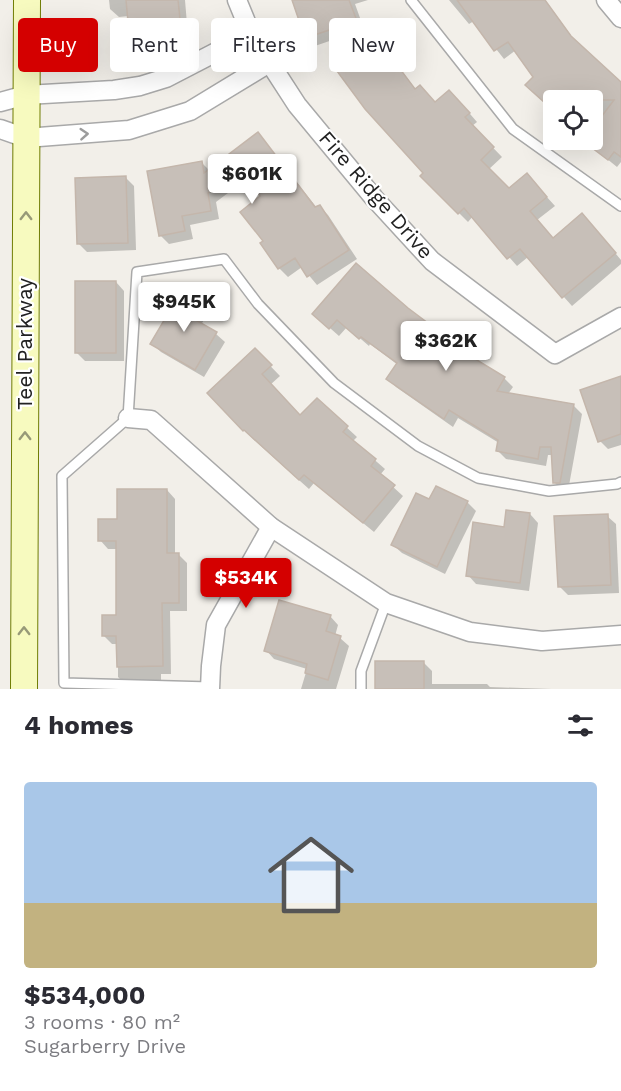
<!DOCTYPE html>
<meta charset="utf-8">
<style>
:root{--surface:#fff;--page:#f7f7f7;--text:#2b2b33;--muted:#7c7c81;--accent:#d40000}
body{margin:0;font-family:"Work Sans",sans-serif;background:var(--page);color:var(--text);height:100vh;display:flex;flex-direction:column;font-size:22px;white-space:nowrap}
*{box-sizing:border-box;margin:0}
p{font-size:20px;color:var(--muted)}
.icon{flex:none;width:33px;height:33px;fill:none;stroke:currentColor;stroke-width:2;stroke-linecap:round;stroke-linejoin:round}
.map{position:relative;height:689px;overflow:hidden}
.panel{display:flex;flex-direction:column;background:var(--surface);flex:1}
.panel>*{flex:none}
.hud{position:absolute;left:18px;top:18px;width:585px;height:54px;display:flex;gap:12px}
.controls{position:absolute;left:543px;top:90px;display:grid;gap:12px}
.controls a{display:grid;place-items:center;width:60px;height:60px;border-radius:6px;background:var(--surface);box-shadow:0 6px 24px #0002;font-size:30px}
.price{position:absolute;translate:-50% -51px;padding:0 14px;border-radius:6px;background:#fff;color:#222;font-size:20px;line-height:39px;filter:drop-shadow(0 2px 3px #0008)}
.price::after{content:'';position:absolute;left:50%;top:36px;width:18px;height:14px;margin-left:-9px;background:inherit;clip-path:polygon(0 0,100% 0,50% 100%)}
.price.selected{background:var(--accent);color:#fff}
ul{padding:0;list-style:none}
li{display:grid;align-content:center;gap:12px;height:318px;padding:0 24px}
li span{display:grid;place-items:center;height:186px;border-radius:6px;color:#555}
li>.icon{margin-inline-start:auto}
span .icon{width:108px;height:108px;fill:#fffc;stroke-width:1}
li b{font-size:26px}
h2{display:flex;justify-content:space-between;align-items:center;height:72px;padding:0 24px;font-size:26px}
.tag{padding:0 21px;border-radius:6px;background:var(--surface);box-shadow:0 6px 24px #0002;font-size:21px;line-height:54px}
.tag.selected{background:var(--accent);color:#fff}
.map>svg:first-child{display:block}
.shadow{fill:#0003}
.building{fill:#c7bfb8;stroke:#c4b6ab;stroke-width:1.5}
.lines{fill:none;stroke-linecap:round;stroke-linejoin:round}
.lane-casing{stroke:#a9a9a9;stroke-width:12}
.street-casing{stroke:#a9a9a9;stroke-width:21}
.secondary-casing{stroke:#707d05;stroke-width:28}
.lane{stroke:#fff;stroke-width:9}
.street{stroke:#fff;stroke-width:18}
.secondary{stroke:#f7fabf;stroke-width:26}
.oneway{stroke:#9c9c9c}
.oneway2{stroke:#979978}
.labels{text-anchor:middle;stroke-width:4.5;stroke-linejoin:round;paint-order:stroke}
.street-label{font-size:21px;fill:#222;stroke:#fff}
</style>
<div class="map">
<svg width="621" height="689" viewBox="0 0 621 689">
<rect width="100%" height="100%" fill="#f2efe9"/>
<g class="shadow">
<path d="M109 0H185L188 36 139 40 130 32 129 16 119 17 110 9Z"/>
<path d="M294 0H368L355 4 364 29 315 46 307 38Z"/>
<path d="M449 0H545L577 44 621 84V162L617 167 585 141 592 140V100H554L516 50 504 59 474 21 469 24Z"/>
<path d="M389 22 412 50 395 62 416 90 436 104 458 100 477 122 472 126 502 157 488 170 508 190 527 175 555 206 537 220 554 240 591 224 621 260V264L572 306 528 257 517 266 473 216 468 222 422 176 425 173 366 108Z"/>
<path d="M266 143 317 208 319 206 328 215 357 259 317 285 302 267 288 277 279 268 265 242 263 197 248 178 216 202 219 219 190 225 193 239 169 244 160 235 201 162 210 171Z"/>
<path d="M125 177 134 186 136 250 87 252 79 244Z"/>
<path d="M116 282 124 291V361H85L77 353Z"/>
<path d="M201 303 209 311 201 325 216 334 225 342 204 377 161 352 152 343Z"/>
<path d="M407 310 456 348 504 378 513 387 508 394 573 405 582 414 568 491H563L554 482 553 455H548L546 466 506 459 498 451 499 443 458 418 453 427 396 387 388 378 398 365 370 344 369 346 347 327 339 336 314 314Z"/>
<path d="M255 350 280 376 270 385 301 417 317 400 357 437 353 441 385 469 380 475 403 496 374 532 314 483 309 489 253 439 209 393Z"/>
<path d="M621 378V445L608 449 600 441Z"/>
<path d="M167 490 175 499V555H179L187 563V611H170L171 674H161V687L127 686 118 677V644H112L104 636 118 616V549H108L100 540 119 520Z"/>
<path d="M430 501 467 502 476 511 445 574 402 553 393 545Z"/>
<path d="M530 514 538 523 529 591 476 584 468 575Z"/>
<path d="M607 516 616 524 619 593 568 595 559 586Z"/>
<path d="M330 616 338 625 335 636 340 638 349 646 336 689H301L307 669 274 659 266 650Z"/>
<path d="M377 663H424L432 671V684H487L490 687 552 689H377Z"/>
</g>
<g class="building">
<path d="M126 0H178L181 28 129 33Z"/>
<path d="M292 0H349L357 21 305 38Z"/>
<path d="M457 0H545L571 36 621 82V157L614 152 608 160 583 141 592 140V129L614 100H554V111L525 85 533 77 508 42 494 51Z"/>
<path d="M389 20 404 41 388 53 415 89 420 85 435 102 449 90 470 113 465 117 494 147 481 160 509 188 527 173 547 197 530 211 553 238 582 213 616 253 562 298 520 249 507 259 464 208 458 214 420 176 423 173 365 109 331 63Z"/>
<path d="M258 132 315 207 320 205 349 250 307 277 295 258 278 269 260 243 263 241 240 212 260 196 240 170 208 193 211 211 182 216 185 231 159 236 147 171 202 161 204 173Z"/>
<path d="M126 176 128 243 77 244 75 178Z"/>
<path d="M356 263 408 308 449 339 447 342 505 377 497 391 574 404 560 483H553L551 447H540L538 459 496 451 498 440 449 410 444 419 386 379 397 363 361 337 359 339 337 320 329 329 312 314Z"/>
<rect x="75" y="281" width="41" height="72"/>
<path d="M182 290 202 302 192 318 217 332 195 370 150 344Z"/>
<path d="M255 348 272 365 262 374 300 415 317 398 348 426 343 432 376 459 371 466 395 485 363 523 304 475 299 480 244 430 243 431 207 393Z"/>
<path d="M621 376V434L598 442 580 390Z"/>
<path d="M436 486 468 501 437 567 391 545 416 493 429 499Z"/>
<path d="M117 489H167V553H179V603H162L163 666 117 667 116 636H102V615H116V541H98V519H117Z"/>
<path d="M506 510 530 513 520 583 466 576 473 522 504 527Z"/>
<path d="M608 514 611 585 558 587 554 516Z"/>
<path d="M279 600 331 615 326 631 341 636 328 680 305 673 307 664 264 651Z"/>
<rect x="375" y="661" width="49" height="28"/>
</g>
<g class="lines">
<g class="lane-casing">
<g id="lane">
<path d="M411 0 513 129 621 206"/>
<path d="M210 687 64 683 62 476 128 418 137 272 224 259 258 304 334 383 418 446 478 478 549 491 617 484 621 482"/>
<path d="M361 689V671L386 603"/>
</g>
</g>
<g class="street-casing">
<g id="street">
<path d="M237 0 251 34 297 105 374 198 432 261 555 354 621 317"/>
<path d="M606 0 621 18"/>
<path d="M0 102 26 95 114 90 140 86 166 78 251 34"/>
<path d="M0 129 26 138 129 130 190 111 269 63"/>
<path d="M128 418 151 420 271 527 386 603 470 632 542 641 621 635"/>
<path d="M210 689 211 666 216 625 271 527"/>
</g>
</g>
<g class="secondary-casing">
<path id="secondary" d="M24 689 27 0"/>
</g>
<use href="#lane" class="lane"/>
<use href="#street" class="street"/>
<use href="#secondary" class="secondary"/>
</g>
<defs><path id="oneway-chevron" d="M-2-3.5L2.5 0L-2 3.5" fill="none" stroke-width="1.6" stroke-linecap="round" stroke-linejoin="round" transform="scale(1.5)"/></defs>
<use class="oneway" href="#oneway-chevron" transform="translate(84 134) rotate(-4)"/>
<g class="oneway2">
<use href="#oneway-chevron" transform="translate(26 216) rotate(-90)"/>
<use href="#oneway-chevron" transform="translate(25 436) rotate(-90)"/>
<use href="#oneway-chevron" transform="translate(24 631) rotate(-90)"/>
</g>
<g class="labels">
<g class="street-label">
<text transform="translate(376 195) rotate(49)" y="7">Fire Ridge Drive</text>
<text transform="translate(25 344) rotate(-90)" y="7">Teel Parkway</text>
</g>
</g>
</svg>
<div class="controls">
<a><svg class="icon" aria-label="locate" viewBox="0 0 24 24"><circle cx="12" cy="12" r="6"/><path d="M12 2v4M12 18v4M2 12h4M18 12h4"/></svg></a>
</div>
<b class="price" style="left:252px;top:205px">$601K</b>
<b class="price" style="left:184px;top:333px">$945K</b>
<b class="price" style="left:446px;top:372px">$362K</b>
<b class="price selected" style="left:246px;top:609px">$534K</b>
<div class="hud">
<a class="tag selected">Buy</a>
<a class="tag">Rent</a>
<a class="tag">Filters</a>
<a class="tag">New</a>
</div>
</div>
<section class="panel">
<h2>4 homes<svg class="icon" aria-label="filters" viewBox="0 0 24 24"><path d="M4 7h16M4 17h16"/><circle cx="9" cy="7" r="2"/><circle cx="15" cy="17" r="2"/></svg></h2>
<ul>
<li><span style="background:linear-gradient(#a9c7e8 65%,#c2b280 0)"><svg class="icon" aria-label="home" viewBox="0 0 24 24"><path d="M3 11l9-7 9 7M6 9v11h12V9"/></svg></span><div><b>$534,000</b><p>3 rooms · 80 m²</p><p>Sugarberry Drive</p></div></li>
</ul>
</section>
